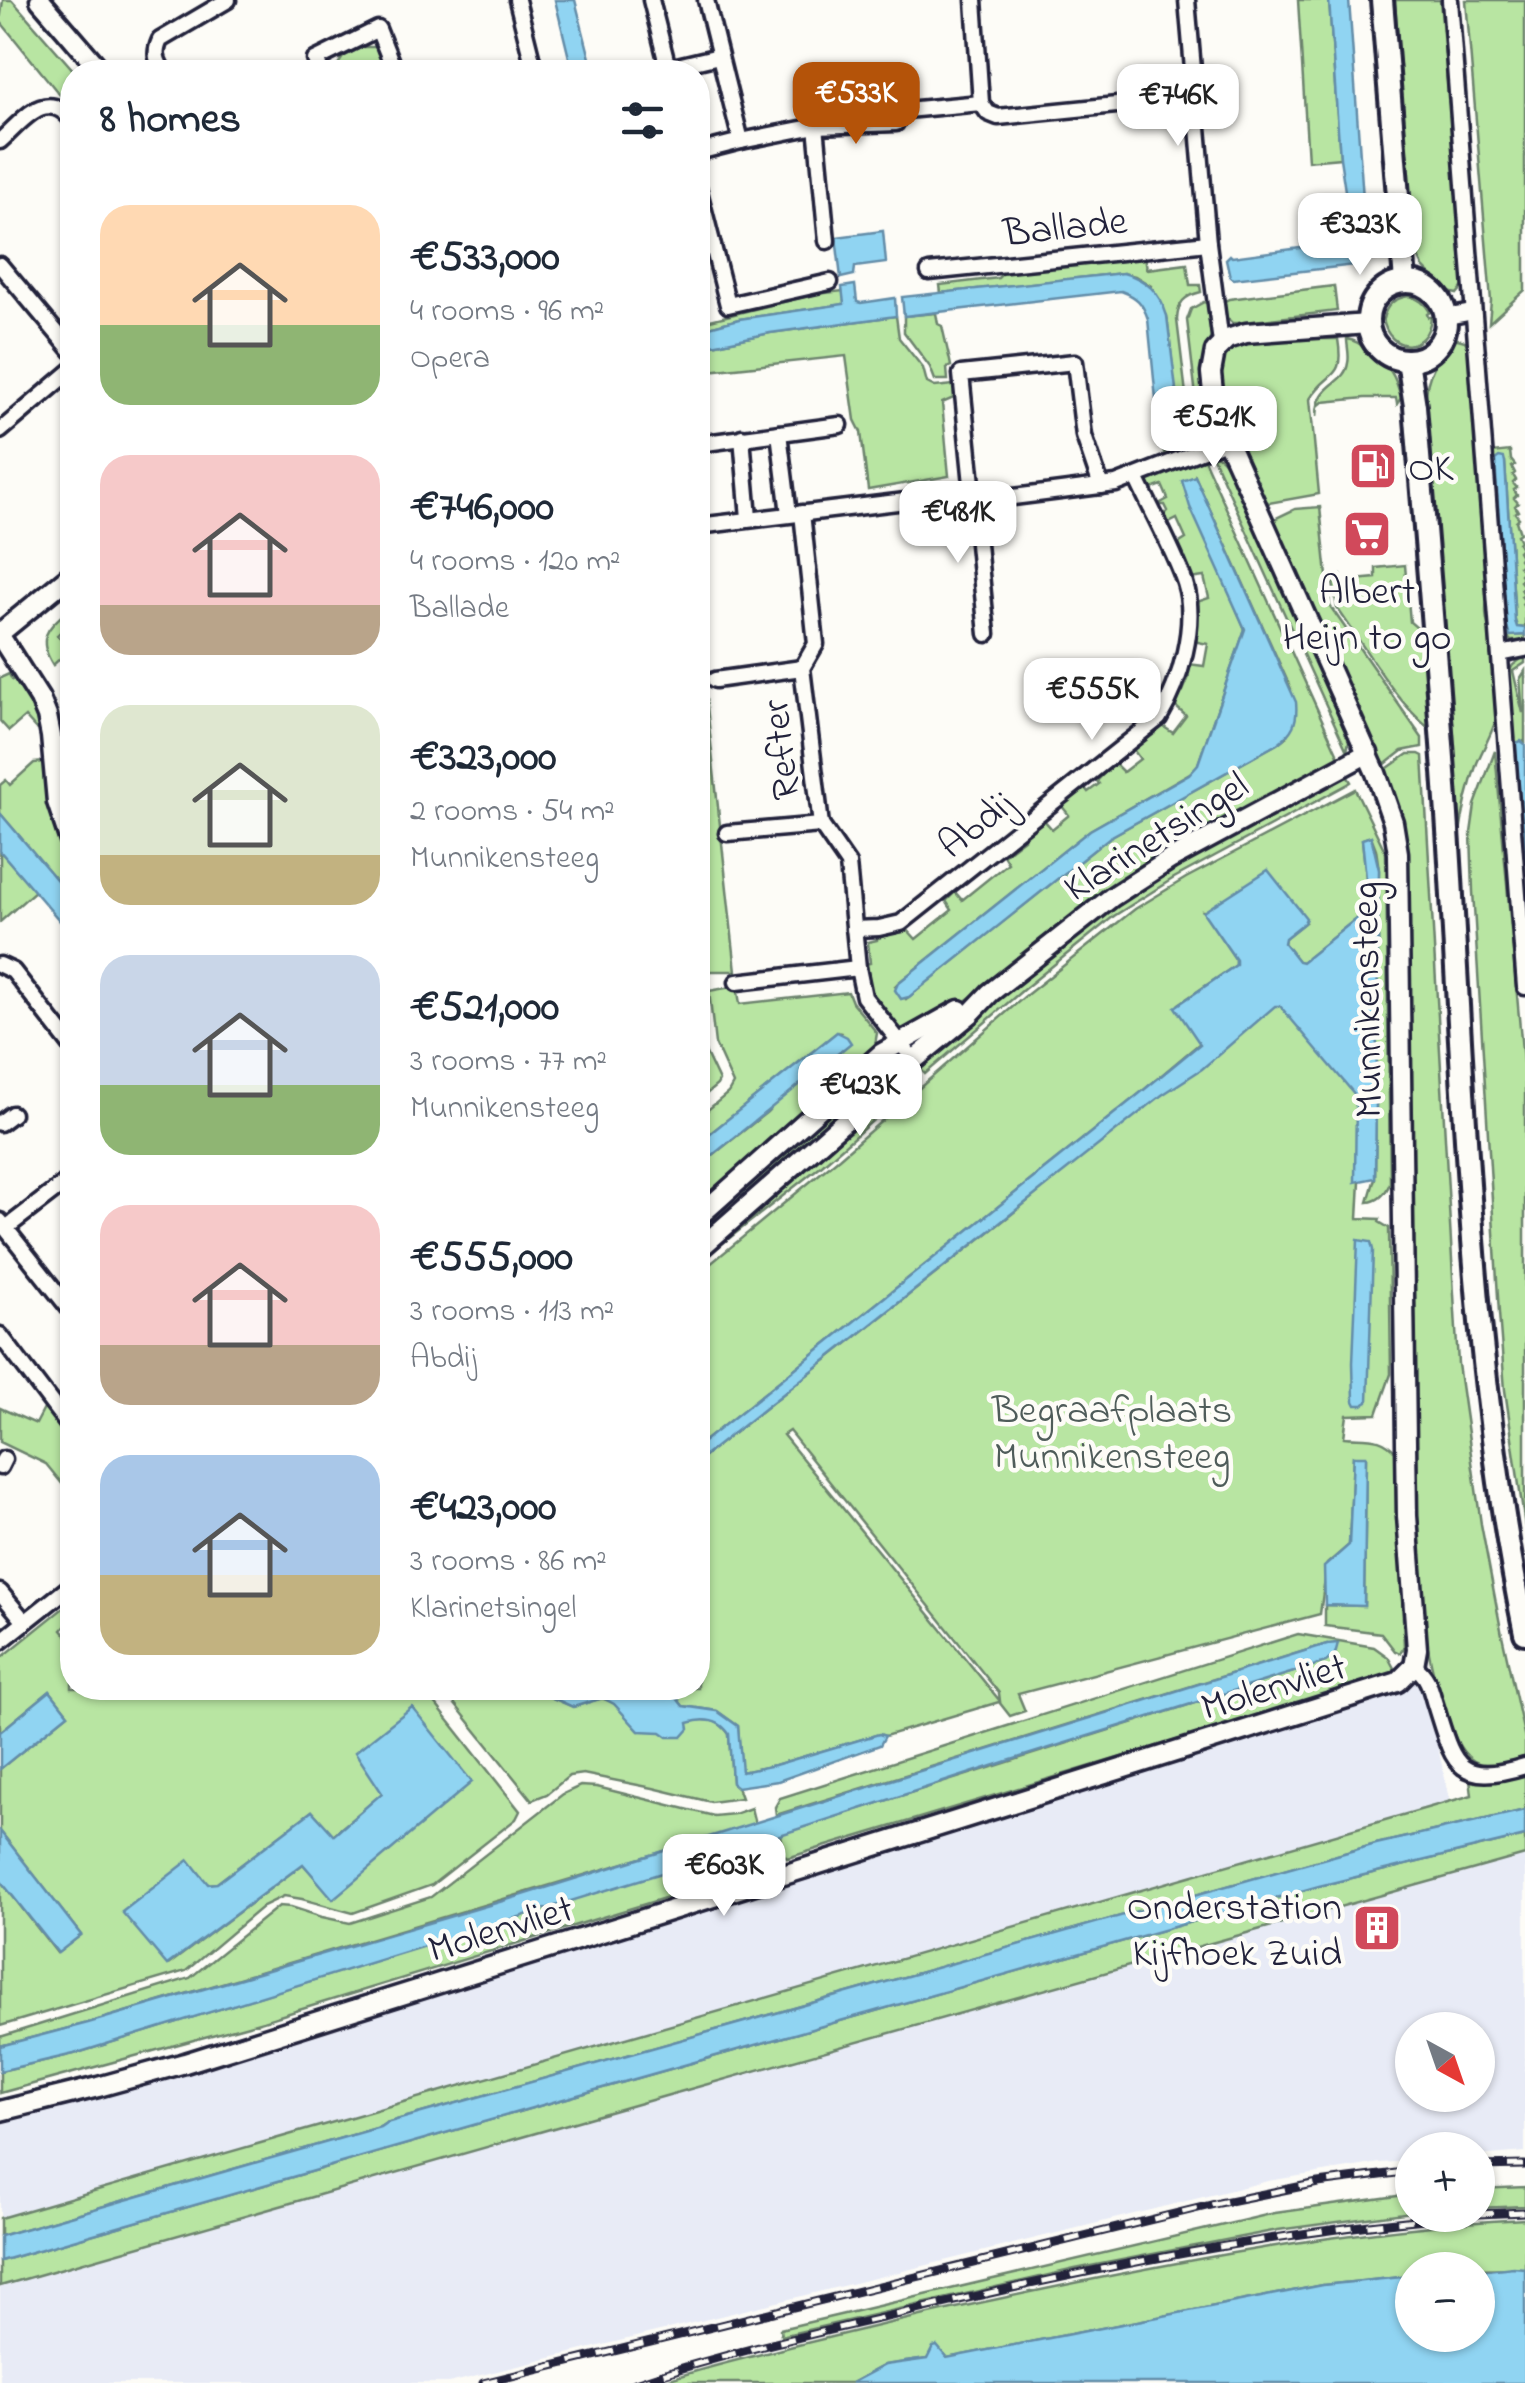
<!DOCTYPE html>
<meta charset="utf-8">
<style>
:root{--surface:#fff;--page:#f6f6f7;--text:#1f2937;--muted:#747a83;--accent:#b45309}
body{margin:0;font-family:"Indie Flower",sans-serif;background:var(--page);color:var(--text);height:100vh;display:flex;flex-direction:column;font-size:38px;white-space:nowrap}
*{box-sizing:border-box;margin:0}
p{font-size:32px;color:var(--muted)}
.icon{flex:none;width:55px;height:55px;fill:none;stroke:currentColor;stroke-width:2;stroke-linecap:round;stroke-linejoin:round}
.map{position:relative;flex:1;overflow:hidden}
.drawer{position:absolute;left:60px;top:60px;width:650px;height:1640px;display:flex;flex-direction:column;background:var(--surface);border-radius:40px;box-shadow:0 2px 8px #0004}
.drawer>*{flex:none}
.needle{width:65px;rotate:140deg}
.fabs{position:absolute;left:1395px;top:2012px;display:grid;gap:20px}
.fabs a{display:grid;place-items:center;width:100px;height:100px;border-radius:50%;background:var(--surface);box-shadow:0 2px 8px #0004;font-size:50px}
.price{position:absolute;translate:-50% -85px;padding:0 22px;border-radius:20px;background:#fff;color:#222;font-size:32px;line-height:65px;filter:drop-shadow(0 2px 5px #0008)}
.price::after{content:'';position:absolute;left:50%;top:60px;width:30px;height:22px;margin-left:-15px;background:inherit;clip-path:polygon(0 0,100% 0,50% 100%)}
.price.on{background:var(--accent);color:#fff}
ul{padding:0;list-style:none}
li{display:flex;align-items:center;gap:30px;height:250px;padding:0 40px}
li span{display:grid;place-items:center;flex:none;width:280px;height:200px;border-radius:30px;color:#555}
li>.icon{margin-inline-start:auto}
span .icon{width:120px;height:120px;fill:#fffc;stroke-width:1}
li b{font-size:42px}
h2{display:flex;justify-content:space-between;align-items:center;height:120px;padding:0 40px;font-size:42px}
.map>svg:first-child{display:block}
.built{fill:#e8ebf6;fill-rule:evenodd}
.green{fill:#b8e5a2;stroke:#6d846e;stroke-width:2.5;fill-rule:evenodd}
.water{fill:#90d4f2;stroke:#648da9;stroke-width:2.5}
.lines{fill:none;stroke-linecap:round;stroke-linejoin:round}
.minor-casing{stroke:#22223b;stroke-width:21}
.tertiary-casing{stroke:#22223b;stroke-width:25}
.secondary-casing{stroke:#22223b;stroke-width:28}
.minor{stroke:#fdfcf7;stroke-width:14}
.tertiary{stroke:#fdfcf7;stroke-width:18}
.secondary{stroke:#fdfcf7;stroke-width:20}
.rail-casing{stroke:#22223b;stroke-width:9}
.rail{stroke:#fdfcf7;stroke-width:5;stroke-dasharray:15;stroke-linecap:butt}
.labels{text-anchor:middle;stroke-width:9;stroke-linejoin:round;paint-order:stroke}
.street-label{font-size:40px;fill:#22223b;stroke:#fdfcf7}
.poi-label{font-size:40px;fill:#22223b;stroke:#fdfcf7;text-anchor:start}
.park-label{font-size:40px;fill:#4f5c5a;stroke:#fdfcf7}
</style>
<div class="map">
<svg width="1525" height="2383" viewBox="0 0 1525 2383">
<rect width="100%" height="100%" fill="#fdfcf7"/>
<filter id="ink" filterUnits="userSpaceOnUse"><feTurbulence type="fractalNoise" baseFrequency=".01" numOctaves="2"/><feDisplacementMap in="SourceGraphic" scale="20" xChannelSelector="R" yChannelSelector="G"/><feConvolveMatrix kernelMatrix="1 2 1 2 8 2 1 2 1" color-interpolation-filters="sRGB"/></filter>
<g filter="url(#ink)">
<path class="built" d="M1421 1677 1457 1828 1525 1827V2152L1478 2156V2150H1412V2161L1380 2163 1268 2181 449 2383H0V2122L33 2116ZM1412 2030H1478V2095H1412Z"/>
<g class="green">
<path d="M3 0H12L75 72H72V110L0 21Z"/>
<path d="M1298 0H1329L1340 158 1308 161Z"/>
<path d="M1395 0H1440L1465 284 1457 294 1448 292 1423 267 1414 248 1405 150Z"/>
<path d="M1466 0H1525V290L1489 323 1491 301Z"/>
<path d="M363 47H376L386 72H337L335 69 343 57Z"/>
<path d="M1145 256 1147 269 1187 264 1190 285H1200L1201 292C1184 296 1178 302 1177 320L1190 427 1195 440 1164 453 1163 441 1181 438 1167 316 1151 286 1135 276 1123 273 941 293 940 285 998 278 1010 266 1011 272Z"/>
<path d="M1334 286 1337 311 1237 323H1232L1226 317 1223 302 1229 299Z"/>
<path d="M843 291 845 304 739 319 698 330V323L816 294Z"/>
<path d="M1409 296C1419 299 1425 303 1430 312L1427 314 1428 317H1431C1428 353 1389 354 1383 319 1386 305 1394 298 1409 296Z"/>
<path d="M1204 302 1208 304 1212 335 1205 350 1201 367 1210 424 1205 438 1199 422 1187 320 1191 309Z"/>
<path d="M936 313 938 324 942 326 950 361 951 366 947 368 948 380H935L930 367 904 332V316Z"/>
<path d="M896 316 899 338 923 368 927 383 935 387 953 385 956 397 942 403 949 476 868 490 861 432 855 420 846 356 698 372V348L770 333Z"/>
<path d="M1454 338 1465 341 1471 353 1491 591C1480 610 1490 631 1495 651 1498 666 1501 689 1499 705 1497 725 1485 744 1477 763 1468 788 1463 811 1459 838L1426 435C1427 399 1420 382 1444 352V348Z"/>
<path d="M1300 339H1338C1345 382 1328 369 1310 399L1319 494 1269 503 1262 498C1249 470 1196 370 1232 348 1250 336 1280 340 1300 339Z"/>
<path d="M1347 339C1357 341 1361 345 1369 351 1389 366 1395 373 1401 398L1397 404 1396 398H1365L1323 402 1318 406 1317 417C1316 382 1345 386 1348 363 1350 356 1347 346 1347 339Z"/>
<path d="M1510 451 1511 460 1515 465 1512 467 1515 473 1513 475 1516 480 1513 483 1517 488 1514 490 1517 495 1514 498 1518 503 1515 506 1518 511 1515 513 1519 518 1516 521 1520 533 1517 535 1520 541 1518 543 1521 548 1518 551 1521 556 1519 559 1522 563 1519 566 1523 571 1520 574 1523 578 1520 581 1524 586 1521 589 1524 594 1521 596 1525 601 1522 604 1525 609V628L1517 627 1515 621 1505 462 1495 460 1506 623 1510 636 1525 635V641H1511L1505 634 1491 453Z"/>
<path d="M1212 455C1222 455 1226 464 1230 472L1350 736 1347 751Z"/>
<path d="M1203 457 1338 755V758L1144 866 1107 891 959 1006 909 1031 897 1028 870 995 865 964 870 963 868 942 877 940V935L898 933 906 928 916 939 952 910 946 901 955 892 962 900 1008 863 1003 855 1024 839 1022 835 1043 819 1052 829 1069 815 1061 805 1084 787 1088 792 1099 784 1097 781 1114 763 1123 772 1140 759 1132 748 1161 725 1173 733 1186 716 1175 706 1180 691H1183L1189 677 1185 675 1189 664 1204 666 1208 644 1193 641 1194 603 1209 598 1204 577 1190 579 1175 546 1186 539 1177 519 1169 523 1165 514 1168 511 1165 505H1157L1168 499 1162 485 1149 490 1147 482 1154 476ZM1195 476 1291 689 1287 736 1277 744 1110 837 906 999 895 986 898 983 1090 830 1195 770 1198 764 1245 629 1187 496Z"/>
<path d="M1320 507 1330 606 1422 738V747L1402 751 1383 766 1272 520 1295 509Z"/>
<path d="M1405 565 1410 622 1423 633 1431 730C1392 698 1366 648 1337 608L1332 576 1341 575 1343 581 1376 578V568Z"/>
<path d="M72 606V621L57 635 68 648 72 646V648L53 665C34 635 51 626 72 606Z"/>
<path d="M698 625 736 971H708L698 890Z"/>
<path d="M1525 656V663L1513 671 1523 713 1520 679 1525 671V744L1524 741 1515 748 1525 867V933L1505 679 1513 665Z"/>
<path d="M9 674 12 680 17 677C27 693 39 711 39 730L36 729 25 717 9 731 0 721V678Z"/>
<path d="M1495 751 1525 1084V1526L1505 1390 1499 1313 1473 891 1471 833 1475 805Z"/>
<path d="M1408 754H1419L1423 756 1458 1364 1481 1524 1502 1635 1525 1739V1761C1503 1765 1479 1773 1463 1751 1455 1741 1452 1728 1447 1717 1412 1627 1419 1521 1416 1425 1409 1243 1409 1061 1408 879L1403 832 1385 770Z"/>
<path d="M44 762 48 802 62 844 72 863V898L0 813V785L6 780 10 785 34 763Z"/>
<path d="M1346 774 1351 782 1348 784 1174 878 1114 916 1024 989 925 1074 917 1065C986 1005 1056 944 1132 893 1199 848 1275 812 1346 774Z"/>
<path d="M1355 789 1386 853 1390 1183C1386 1193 1379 1201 1368 1202L1375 1178 1379 870 1376 849 1371 836 1362 839 1368 897 1367 910 1302 962 1298 961 1284 943 1285 938 1304 923 1203 911 1236 960V965L1179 1004 1200 1043 1139 1094 698 1446V1274L839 1158 1024 997 1135 909 1186 878Z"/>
<path d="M0 851 35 891 0 922Z"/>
<path d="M737 986 740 1004 848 992 852 1002 877 1033 875 1045 866 1054 869 1058 698 1211V1167L767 1112 841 1033 837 1032 698 1143V1118L728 1093 733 1084 715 1044 709 991Z"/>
<path d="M1279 995 1365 1090 1358 1218 1380 1219 1379 1222 1389 1228 1391 1374 1377 1414 1347 1415 1344 1437C1365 1439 1383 1434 1397 1454L1404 1648 1400 1653 1395 1651 1381 1633 1325 1626V1605L1364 1606 1366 1457 1353 1456 1349 1545 1327 1564 1320 1614 1018 1694 1025 1711 1010 1716 999 1702 885 1736 879 1734 775 1765 741 1772 738 1726 717 1711 683 1706 669 1688H698V1461L1013 1213ZM789 1431 999 1693 1000 1701 783 1435Z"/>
<path d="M698 1002 703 1047 719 1081 717 1085 698 1101Z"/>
<path d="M876 1065 886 1077 698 1243V1224Z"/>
<path d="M893 1085 902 1095 822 1165 698 1263V1256Z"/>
<path d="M46 1405 72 1441V1496L46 1464 0 1442V1408L36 1424Z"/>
<path d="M72 1601V1619L62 1630 72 1642V1688H423L520 1811 516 1819 432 1885 353 1913 302 1899 284 1896 263 1906 186 1971 0 2026V1880L57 1953 81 1935 0 1831V1769L68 1714 50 1691 0 1732V1659ZM383 1793 334 1898 303 1864 168 1965 209 1884 217 1883 312 1811 333 1835Z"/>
<path d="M1298 1634 1374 1647 1388 1657 1395 1670 1392 1675 787 1858 783 1854 780 1834 1325 1662 1335 1654 1327 1644 776 1815 775 1807 780 1798Z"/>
<path d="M442 1688H530L573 1707 602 1698 614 1703 639 1731C658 1728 700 1715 716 1722 723 1725 725 1729 729 1734L732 1782 737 1787 741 1798 711 1802 653 1788 583 1774 569 1776 547 1794 532 1800Z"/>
<path d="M1525 1773V1810L1376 1844 386 2123 380 2127 0 2236V2218L1472 1795 1470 1779 1501 1780Z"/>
<path d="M580 1786 597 1787 714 1816 734 1814 751 1808 755 1824 88 2023 0 2046V2037L190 1978 279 1906 291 1907 322 1917 350 1923 431 1897 563 1794Z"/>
<path d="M1525 1836V1855L676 2093 0 2286V2261L553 2102 1319 1886Z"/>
<path d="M759 1842 764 1865 756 1870 263 2021 0 2093V2071L74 2054Z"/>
<path d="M1525 2187V2206L1478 2208V2189Z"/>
<path d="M1412 2194V2212L1278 2230 1075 2269 781 2336 780 2329 1275 2213Z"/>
<path d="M1525 2219V2268L1412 2270V2276L1323 2285 947 2358 937 2347 927 2359 885 2365 851 2383H658C704 2367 751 2357 798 2345 864 2329 931 2313 998 2299 1172 2262 1347 2228 1525 2219Z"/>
</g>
<g class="water">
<path d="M555 0H575L592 66 572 70Z"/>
<path d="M1329 0H1349L1367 255 1363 264 1233 279 1230 277 1226 259 1230 255 1232 257 1330 244 1334 238 1336 217 1347 204 1340 158Z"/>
<path d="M883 231 886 263 855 267 854 275 841 278 836 237Z"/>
<path d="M1123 273C1147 279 1160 293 1167 316L1182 438 1160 440 1156 432 1159 430 1148 319C1142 302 1137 297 1121 291L904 316 902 297Z"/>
<path d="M855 285 857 302 861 303 895 298 896 316 770 333 698 348V330L739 319 844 304 842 287Z"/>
<path d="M1499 457 1504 458 1505 462 1515 621 1517 627 1525 628V635L1510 636 1506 623 1495 460Z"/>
<path d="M1195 476 1296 702C1298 722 1293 732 1277 744L1110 837 909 997 901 999 895 990 898 983 1090 830 1189 774 1198 764 1245 629 1190 507 1182 481Z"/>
<path d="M1521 741 1525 744V867L1515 748 1516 743Z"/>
<path d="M0 813 72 898V935L0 851Z"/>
<path d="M1371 836 1379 870 1375 1178 1355 1182 1356 1096 1280 1006H1275L1202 1069 1162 1095 698 1461V1446L1139 1094 1200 1044 1175 1007 1236 965V960L1203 912 1268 870 1306 918 1304 923 1285 938 1284 943 1298 961 1302 962 1367 910 1368 897 1362 839Z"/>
<path d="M837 1032 847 1037 851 1043 698 1167V1143Z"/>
<path d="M1358 1240 1371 1242 1373 1250 1368 1402 1363 1405H1356L1354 1401 1353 1363Z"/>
<path d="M1353 1456H1366L1364 1606 1325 1605 1324 1567 1349 1545Z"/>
<path d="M1338 1643 1335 1654 1326 1662 1008 1761 678 1868 74 2054 0 2071V2046L88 2023 523 1895 1327 1644Z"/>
<path d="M530 1688H669L683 1706 717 1711 738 1726 742 1772 775 1765 879 1734 885 1736 880 1745 778 1781 737 1787 732 1783 729 1734C719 1719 704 1718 688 1723L689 1729 682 1737H668L661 1732 639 1731 614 1704 603 1698 573 1707Z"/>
<path d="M50 1691 68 1714 0 1769V1732Z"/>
<path d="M412 1707 472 1782 333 1899 303 1864 167 1965 122 1912 189 1860 208 1884 217 1883 312 1811 334 1835 382 1793 355 1752Z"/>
<path d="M1525 1810V1836L1319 1886 553 2102 0 2261V2236L380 2127 386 2123 1376 1844Z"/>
<path d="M0 1831 81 1935 58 1953 0 1880Z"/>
<path d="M1513 2267 1525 2268V2383H851L885 2365 927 2359 933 2347 937 2346 947 2358 1323 2285 1412 2276V2335H1478V2271Z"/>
</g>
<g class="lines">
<g class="minor-casing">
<g id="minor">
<path d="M517 0 535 72"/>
<path d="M651 0 668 68"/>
<path d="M706 0 741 141"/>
<path d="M974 0 981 103 988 113 998 117 1196 97"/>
<path d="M1187 0 1208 243 1221 343"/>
<path d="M1450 0 1525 987"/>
<path d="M164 72C156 60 154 53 160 40L228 0"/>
<path d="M322 72 315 60 378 29 395 72"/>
<path d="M652 72 719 56"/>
<path d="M812 83 827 241"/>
<path d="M895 111 981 103"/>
<path d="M0 141C23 121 45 87 72 120"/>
<path d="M698 152 741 141 816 126 896 123"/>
<path d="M698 187 728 305 830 282"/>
<path d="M0 265 72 351"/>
<path d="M929 272 1208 243"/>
<path d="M1446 317 1473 312"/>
<path d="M0 431 72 370"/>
<path d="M779 433 789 514"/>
<path d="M742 437 749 518"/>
<path d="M698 444 840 425"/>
<path d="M802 513 816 644 802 668 821 825 848 864 858 968 864 997 914 1060"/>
<path d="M698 526 972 493 1005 498 1116 484 1226 441"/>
<path d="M987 634 961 374 1075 362 1084 436 1101 486"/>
<path d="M1500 654 1525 649"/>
<path d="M715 680 802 668"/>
<path d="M52 746 72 744"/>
<path d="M727 833 821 825"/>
<path d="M854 929 879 928 901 923 1159 718C1180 683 1198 624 1185 583 1174 550 1151 510 1136 477"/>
<path d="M0 965 13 971 72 1047"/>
<path d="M737 982 858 968"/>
<path d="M0 1123 12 1114"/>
<path d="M0 1221 72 1312"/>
<path d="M6 1228 62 1185"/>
<path d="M0 1335 72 1430"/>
<path d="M0 1467 4 1459"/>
<path d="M0 1592 25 1622"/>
<path d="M0 1642 72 1585"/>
<path d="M1414 1666C1427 1675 1430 1686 1434 1701 1453 1760 1453 1788 1525 1766"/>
</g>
</g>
<g class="tertiary-casing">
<g id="tertiary">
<path d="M40 0 102 72"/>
<path d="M0 633 72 574"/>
<path d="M0 636 40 699 47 716 51 736 57 802 72 847"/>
<path d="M698 1217 882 1053 959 1010"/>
<path d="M698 1250 914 1060 970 1014 990 993 1112 897 1171 859 1368 753"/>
<path d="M0 2111 98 2087 185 2063 1398 1682 1414 1666 1417 1649 1407 1516 1398 853 1393 822 1376 773 1221 427 1214 402 1211 373 1215 351 1227 339 1246 333 1368 324"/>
</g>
</g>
<g class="secondary-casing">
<g id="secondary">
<path d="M1382 0 1405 282"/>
<circle cx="1407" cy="321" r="39"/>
<path d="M1408 360 1415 406C1428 569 1443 732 1452 896 1466 1143 1475 1390 1525 1633"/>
</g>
</g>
<use href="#minor" class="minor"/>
<use href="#tertiary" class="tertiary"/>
<use href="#secondary" class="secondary"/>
<g class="rail-casing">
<g id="rail">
<path d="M1478 2166 1525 2165"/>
<path d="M1478 2214 1525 2212"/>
<path d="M483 2383 1219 2203 1318 2183 1412 2171"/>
<path d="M635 2383C724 2353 817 2333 908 2312 1092 2268 1281 2230 1470 2215"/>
</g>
</g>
<use href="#rail" class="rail"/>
</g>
</g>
<defs>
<g id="fuel-square" transform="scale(2.5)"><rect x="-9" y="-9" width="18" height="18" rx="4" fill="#d1495b" stroke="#fdfcf7"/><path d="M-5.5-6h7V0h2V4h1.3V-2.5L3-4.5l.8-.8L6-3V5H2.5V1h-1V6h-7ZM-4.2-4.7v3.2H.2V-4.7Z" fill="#fff"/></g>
<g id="supermarket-square" transform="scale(2.5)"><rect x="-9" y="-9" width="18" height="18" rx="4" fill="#d1495b" stroke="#fdfcf7"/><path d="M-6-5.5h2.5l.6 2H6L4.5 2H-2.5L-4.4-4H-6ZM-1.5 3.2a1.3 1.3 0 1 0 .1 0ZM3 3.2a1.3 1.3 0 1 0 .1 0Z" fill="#fff"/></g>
<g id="building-square" transform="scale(2.5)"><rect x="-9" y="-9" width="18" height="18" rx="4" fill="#d1495b" stroke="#fdfcf7"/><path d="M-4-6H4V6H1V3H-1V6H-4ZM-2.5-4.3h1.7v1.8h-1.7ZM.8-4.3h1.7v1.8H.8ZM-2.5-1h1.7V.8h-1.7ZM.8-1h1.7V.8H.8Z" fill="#fff"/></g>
</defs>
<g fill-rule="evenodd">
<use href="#fuel-square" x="1373" y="466"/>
<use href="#supermarket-square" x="1367" y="534"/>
<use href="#building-square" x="1377" y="1928"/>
</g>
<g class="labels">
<g class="street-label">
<text transform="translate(1065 225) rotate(-6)" y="14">Ballade</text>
<text transform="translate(779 750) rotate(-97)" y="14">Refter</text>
<text transform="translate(975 823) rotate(-38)" y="14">Abdij</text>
<text transform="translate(1155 835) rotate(-32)" y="14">Klarinetsingel</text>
<text transform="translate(1365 1000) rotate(-91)" y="14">Munnikensteeg</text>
<text transform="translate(1273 1685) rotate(-17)" y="14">Molenvliet</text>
<text transform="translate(500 1927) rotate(-17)" y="14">Molenvliet</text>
</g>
<g class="poi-label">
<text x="1408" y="480">OK</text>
<text x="1367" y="603" text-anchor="middle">Albert<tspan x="1367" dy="46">Heijn to go</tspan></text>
<text x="1342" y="1919" text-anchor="end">Onderstation<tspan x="1342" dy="46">Kijfhoek Zuid</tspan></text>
</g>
<g class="park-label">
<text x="1112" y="1422">Begraafplaats<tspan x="1112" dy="46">Munnikensteeg</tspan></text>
</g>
</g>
</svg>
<div class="fabs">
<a><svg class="needle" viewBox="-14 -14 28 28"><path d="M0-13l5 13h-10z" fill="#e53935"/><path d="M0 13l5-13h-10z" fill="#747a83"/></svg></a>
<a>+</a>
<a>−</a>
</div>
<b class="price on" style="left:856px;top:147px">€533K</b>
<b class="price" style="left:1178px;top:149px">€746K</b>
<b class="price" style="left:1360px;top:278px">€323K</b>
<b class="price" style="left:1214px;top:471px">€521K</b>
<b class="price" style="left:958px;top:566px">€481K</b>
<b class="price" style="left:1092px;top:743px">€555K</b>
<b class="price" style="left:860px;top:1139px">€423K</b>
<b class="price" style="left:724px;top:1919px">€603K</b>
<section class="drawer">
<h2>8 homes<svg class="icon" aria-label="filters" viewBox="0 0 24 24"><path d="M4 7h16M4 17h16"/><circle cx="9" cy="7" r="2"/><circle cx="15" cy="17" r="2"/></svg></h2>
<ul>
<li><span style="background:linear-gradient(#ffd9b3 60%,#8fb573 0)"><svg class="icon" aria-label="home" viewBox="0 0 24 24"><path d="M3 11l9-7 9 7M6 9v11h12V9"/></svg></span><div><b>€533,000</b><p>4 rooms · 96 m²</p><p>Opera</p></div></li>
<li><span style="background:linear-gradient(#f6c9c9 75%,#b9a48a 0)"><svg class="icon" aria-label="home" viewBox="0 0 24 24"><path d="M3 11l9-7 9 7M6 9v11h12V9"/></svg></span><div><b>€746,000</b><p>4 rooms · 120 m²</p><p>Ballade</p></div></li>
<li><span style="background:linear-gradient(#dfe7d0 75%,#c2b280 0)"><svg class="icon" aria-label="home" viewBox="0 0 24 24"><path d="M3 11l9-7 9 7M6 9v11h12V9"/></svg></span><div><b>€323,000</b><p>2 rooms · 54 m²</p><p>Munnikensteeg</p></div></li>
<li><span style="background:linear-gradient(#c9d6e8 65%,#8fb573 0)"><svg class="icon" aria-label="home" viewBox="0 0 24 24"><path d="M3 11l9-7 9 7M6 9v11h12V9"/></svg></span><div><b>€521,000</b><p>3 rooms · 77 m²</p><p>Munnikensteeg</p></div></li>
<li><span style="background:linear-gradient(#f6c9c9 70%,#b9a48a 0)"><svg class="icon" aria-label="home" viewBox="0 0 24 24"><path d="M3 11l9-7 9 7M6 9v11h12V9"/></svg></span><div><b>€555,000</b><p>3 rooms · 113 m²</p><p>Abdij</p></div></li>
<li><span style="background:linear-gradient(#a9c7e8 60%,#c2b280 0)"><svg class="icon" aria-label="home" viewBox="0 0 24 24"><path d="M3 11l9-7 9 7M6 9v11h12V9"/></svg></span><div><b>€423,000</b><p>3 rooms · 86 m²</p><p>Klarinetsingel</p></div></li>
</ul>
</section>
</div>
